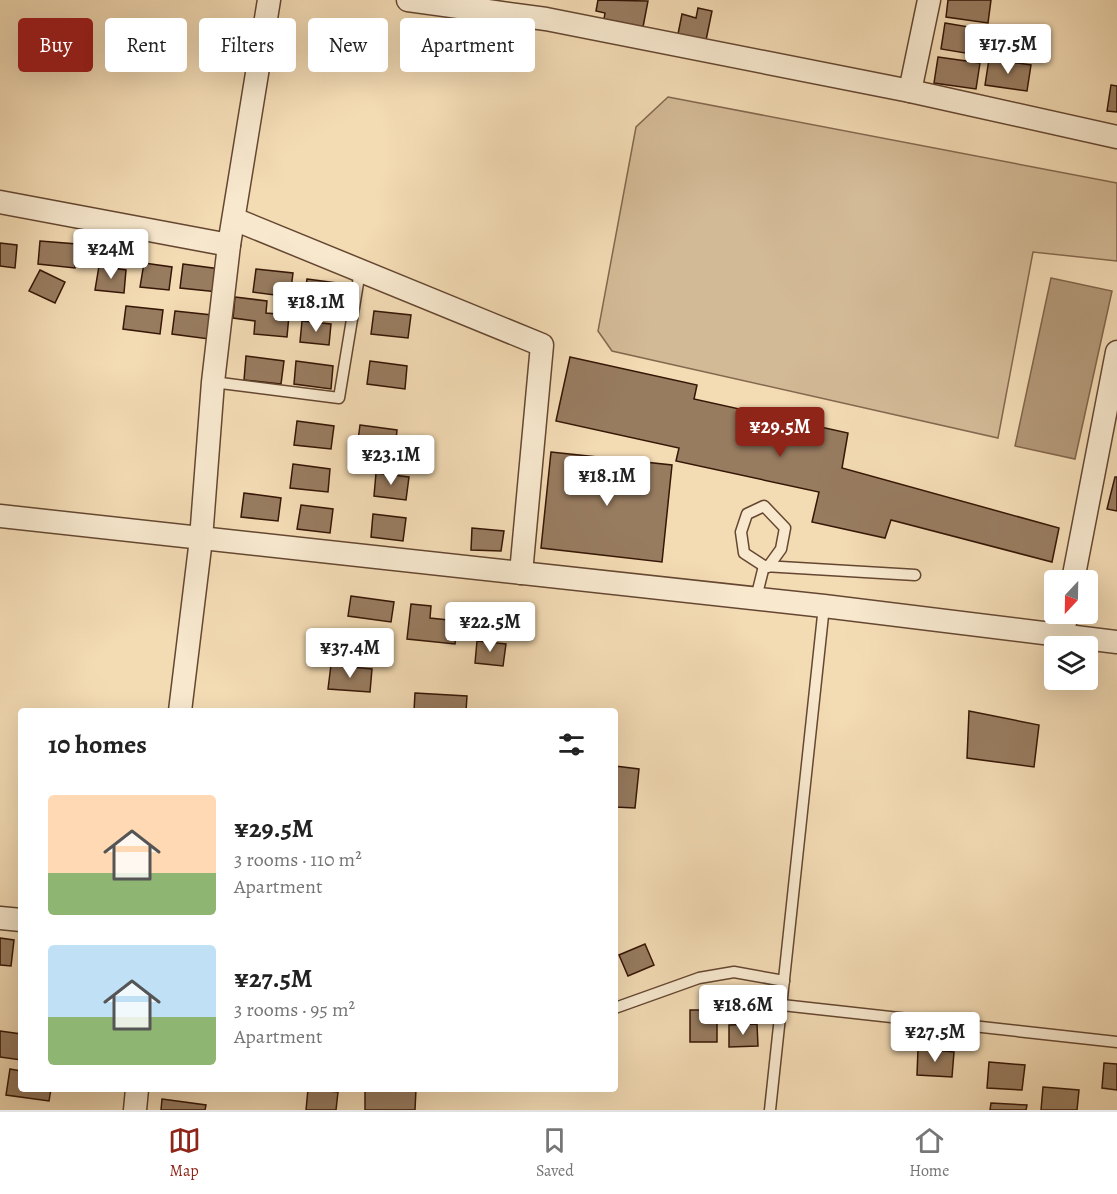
<!DOCTYPE html>
<meta charset="utf-8">
<style>
:root{--surface:#fff;--page:#f6f6f6;--text:#222;--muted:#767676;--line:#e0e0e0;--accent:#8f2418}
body{margin:0;font-family:Alegreya,serif;background:var(--page);color:var(--text);height:100vh;display:flex;flex-direction:column;font-size:22px;white-space:nowrap}
*{box-sizing:border-box;margin:0}
p{font-size:20px;color:var(--muted)}
.icon{flex:none;width:33px;height:33px;fill:none;stroke:currentColor;stroke-width:2;stroke-linecap:round;stroke-linejoin:round}
.map{position:relative;flex:1;overflow:hidden}
.side{position:absolute;left:18px;top:708px;width:600px;height:384px;display:flex;flex-direction:column;background:var(--surface);border-radius:6px;box-shadow:0 6px 24px #0002}
.side>*{flex:none}
.top-card{position:absolute;left:18px;top:18px;width:600px;height:54px;display:flex;gap:12px}
.needle{width:39px;rotate:202deg}
.controls{position:absolute;left:1044px;top:570px;display:grid;gap:12px}
.controls a{display:grid;place-items:center;width:54px;height:54px;border-radius:6px;background:var(--surface);box-shadow:0 6px 24px #0002;font-size:30px}
.price{position:absolute;translate:-50% -51px;padding:0 14px;border-radius:6px;background:#fff;color:#222;font-size:20px;line-height:39px;filter:drop-shadow(0 2px 3px #0008)}
.price::after{content:'';position:absolute;left:50%;top:36px;width:18px;height:14px;margin-left:-9px;background:inherit;clip-path:polygon(0 0,100% 0,50% 100%)}
.price.active{background:var(--accent);color:#fff}
ul{padding:0;list-style:none}
li{display:flex;align-items:center;gap:18px;height:150px;padding:0 30px}
li span{display:grid;place-items:center;flex:none;width:168px;height:120px;border-radius:6px;color:#555}
li>.icon{margin-inline-start:auto}
span .icon{width:72px;height:72px;fill:#fffc;stroke-width:1}
li b{font-size:26px}
h2{display:flex;justify-content:space-between;align-items:center;height:72px;padding:0 30px;font-size:26px}
.tag{padding:0 21px;border-radius:6px;background:var(--surface);box-shadow:0 6px 24px #0002;font-size:21px;line-height:54px}
.tag.active{background:var(--accent);color:#fff}
.dock{display:flex;justify-content:space-around;align-items:center;height:84px;border-top:2px solid var(--line);background:var(--surface);font-size:16px;color:var(--muted)}
.dock a{display:grid;justify-items:center;gap:3px}
.dock .active{color:var(--accent)}
.map>svg:first-child{display:block}
.green{fill:#d3ba96;stroke:#84684e;stroke-width:1.5}
.water{fill:#b39878;stroke:#81644a;stroke-width:1.5}
.building{fill:#987c60;stroke:#361605;stroke-width:1.5}
.lines{fill:none;stroke-linecap:round;stroke-linejoin:round}
.lane-casing{stroke:#654731;stroke-width:13}
.street-casing{stroke:#654731;stroke-width:25}
.lane{stroke:#f7e8ce;stroke-width:10}
.street{stroke:#f7e8ce;stroke-width:22}
</style>
<div class="map">
<svg width="1117" height="1110" viewBox="0 0 1117 1110">
<rect width="100%" height="100%" fill="#f3dbb4"/>
<filter id="stains"><feTurbulence type="fractalNoise" baseFrequency=".00333" numOctaves="4"/><feColorMatrix values="0 0 0 0 .2 0 0 0 0 .09 0 0 0 0 .02 0 0 0 .5 -.17"/></filter>
<radialGradient id="worn" r=".72"><stop offset=".6" stop-color="#630" stop-opacity="0"/><stop offset="1" stop-color="#630" stop-opacity=".3"/></radialGradient>
<path class="green" d="M668 97 1117 183V261L1033 252 998 438 612 351 598 331 636 127Z"/>
<path class="water" d="M1051 278 1112 291 1075 459 1015 446Z"/>
<g class="building">
<path d="M598 0 648 1 643 27 604 19 605 13 596 11Z"/>
<path d="M948 0H991L988 23 946 17Z"/>
<path d="M698 8 712 11 705 45 677 39 682 14 696 18Z"/>
<path d="M945 23 987 30 983 56 941 49Z"/>
<path d="M938 57 980 63 976 89 934 83Z"/>
<path d="M989 59 1031 65 1027 91 985 85Z"/>
<path d="M1111 85 1117 86V112L1107 111Z"/>
<path d="M40 241 77 244 75 268 38 264Z"/>
<path d="M0 243 17 245 15 268 0 266Z"/>
<path d="M144 263 172 267 169 290 140 287Z"/>
<path d="M183 264 220 269 218 292 180 288Z"/>
<path d="M99 266 126 270 124 293 95 290Z"/>
<path d="M256 269 293 273 290 297 253 292Z"/>
<path d="M40 270 65 282 55 303 29 291Z"/>
<path d="M307 279 344 284 341 307 304 302Z"/>
<path d="M235 297 267 301 266 313 289 315 287 337 254 334 255 321 233 318Z"/>
<path d="M126 306 163 310 160 334 123 329Z"/>
<path d="M175 311 212 315 209 339 172 334Z"/>
<path d="M374 311 411 315 408 338 371 334Z"/>
<path d="M302 321 331 324 329 345 300 342Z"/>
<path d="M246 356 284 361 281 384 244 380Z"/>
<path d="M570 357 697 385 694 399 848 433 842 468 1059 528 1052 562 891 520 885 538 812 522 819 492 676 461 679 448 556 421Z"/>
<path d="M296 361 333 366 331 389 294 384Z"/>
<path d="M370 361 407 366 405 389 367 384Z"/>
<path d="M297 421 334 426 331 449 294 445Z"/>
<path d="M360 425 397 430 395 453 357 448Z"/>
<path d="M551 452 672 465 662 562 541 548Z"/>
<path d="M293 464 330 469 328 492 290 488Z"/>
<path d="M376 473 409 477 406 500 374 496Z"/>
<path d="M1115 477H1117V511L1107 509Z"/>
<path d="M244 493 281 498 278 521 241 517Z"/>
<path d="M301 505 333 509 330 533 297 529Z"/>
<path d="M373 514 406 518 403 541 371 537Z"/>
<path d="M472 528 504 531 501 551 471 550Z"/>
<path d="M351 596 394 602 391 622 348 616Z"/>
<path d="M411 604 431 606 430 618 458 621 455 644 407 639Z"/>
<path d="M477 641 506 644 503 666 475 663Z"/>
<path d="M331 665 372 669 370 692 328 689Z"/>
<path d="M415 693 467 696 466 711H414Z"/>
<path d="M969 711 1039 725 1034 767 967 758Z"/>
<path d="M615 766 639 769 635 808 615 807Z"/>
<path d="M0 938 14 940 11 966 0 965Z"/>
<path d="M645 944 654 965 628 976 619 955Z"/>
<rect x="690" y="1010" width="27" height="32"/>
<path d="M757 1024 758 1046 729 1047V1025Z"/>
<path d="M0 1031 21 1034V1060L0 1057Z"/>
<path d="M918 1049 954 1052 952 1077 917 1075Z"/>
<path d="M989 1062 1025 1065 1022 1090 987 1088Z"/>
<path d="M1104 1063 1117 1064V1090L1102 1088Z"/>
<path d="M10 1069 21 1071V1089H51L49 1101 6 1095Z"/>
<path d="M1043 1087 1079 1090 1077 1110H1041Z"/>
<path d="M308 1089 338 1092 336 1110H306Z"/>
<path d="M365 1089H416L415 1110H365Z"/>
<path d="M162 1099 206 1105 205 1110H161Z"/>
<path d="M991 1103 1027 1105 1026 1110H990Z"/>
</g>
<g class="lines">
<g class="lane-casing">
<g id="lane">
<path d="M213 382 339 398 360 271"/>
<path d="M764 566 744 553 741 532 747 514 764 506 785 528 781 549 768 567"/>
<path d="M756 598 764 566 915 575"/>
<path d="M782 1005 1117 1042"/>
<path d="M615 1008 699 978 734 972 784 981"/>
<path d="M770 1110 824 606"/>
</g>
</g>
<g class="street-casing">
<g id="street">
<path d="M408 0 546 19 910 91 1117 137"/>
<path d="M910 91 929 0"/>
<path d="M0 202 229 245"/>
<path d="M234 219 542 345 521 573"/>
<path d="M0 516 824 606 1117 642"/>
<path d="M1073 580 1117 352"/>
<path d="M1062 635 1067 614"/>
<path d="M180 711 201 539 213 382 229 245 269 0"/>
<path d="M0 918 21 920"/>
<path d="M135 1110 137 1089"/>
</g>
</g>
<use href="#lane" class="lane"/>
<use href="#street" class="street"/>
</g>
<rect width="100%" height="100%" filter="url(#stains)"/>
<rect width="100%" height="100%" fill="url(#worn)"/>
</svg>
<div class="controls">
<a><svg class="needle" viewBox="-14 -14 28 28"><path d="M0-13l5 13h-10z" fill="#e53935"/><path d="M0 13l5-13h-10z" fill="#767676"/></svg></a>
<a><svg class="icon" aria-label="layers" viewBox="0 0 24 24"><path d="M12 4l9 5-9 5-9-5zM3 14l9 5 9-5"/></svg></a>
</div>
<b class="price" style="left:1008px;top:75px">¥17.5M</b>
<b class="price" style="left:111px;top:280px">¥24M</b>
<b class="price" style="left:316px;top:333px">¥18.1M</b>
<b class="price active" style="left:780px;top:458px">¥29.5M</b>
<b class="price" style="left:391px;top:486px">¥23.1M</b>
<b class="price" style="left:607px;top:507px">¥18.1M</b>
<b class="price" style="left:490px;top:653px">¥22.5M</b>
<b class="price" style="left:350px;top:679px">¥37.4M</b>
<b class="price" style="left:743px;top:1036px">¥18.6M</b>
<b class="price" style="left:935px;top:1063px">¥27.5M</b>
<div class="top-card">
<a class="tag active">Buy</a>
<a class="tag">Rent</a>
<a class="tag">Filters</a>
<a class="tag">New</a>
<a class="tag">Apartment</a>
</div>
<section class="side">
<h2>10 homes<svg class="icon" aria-label="filters" viewBox="0 0 24 24"><path d="M4 7h16M4 17h16"/><circle cx="9" cy="7" r="2"/><circle cx="15" cy="17" r="2"/></svg></h2>
<ul>
<li><span style="background:linear-gradient(#ffd9b3 65%,#8fb573 0)"><svg class="icon" aria-label="home" viewBox="0 0 24 24"><path d="M3 11l9-7 9 7M6 9v11h12V9"/></svg></span><div><b>¥29.5M</b><p>3 rooms · 110 m²</p><p>Apartment</p></div></li>
<li><span style="background:linear-gradient(#bfe0f5 60%,#8fb573 0)"><svg class="icon" aria-label="home" viewBox="0 0 24 24"><path d="M3 11l9-7 9 7M6 9v11h12V9"/></svg></span><div><b>¥27.5M</b><p>3 rooms · 95 m²</p><p>Apartment</p></div></li>
</ul>
</section>
</div>
<nav class="dock">
<a class="active"><svg class="icon" aria-label="map" viewBox="0 0 24 24"><path d="M3 6l6-2 6 2 6-2v14l-6 2-6-2-6 2zM9 4v14M15 6v14"/></svg>Map</a>
<a><svg class="icon" aria-label="saved" viewBox="0 0 24 24"><path d="M7 4h10v16l-5-4-5 4z"/></svg>Saved</a>
<a><svg class="icon" aria-label="home" viewBox="0 0 24 24"><path d="M3 11l9-7 9 7M6 9v11h12V9"/></svg>Home</a>
</nav>
